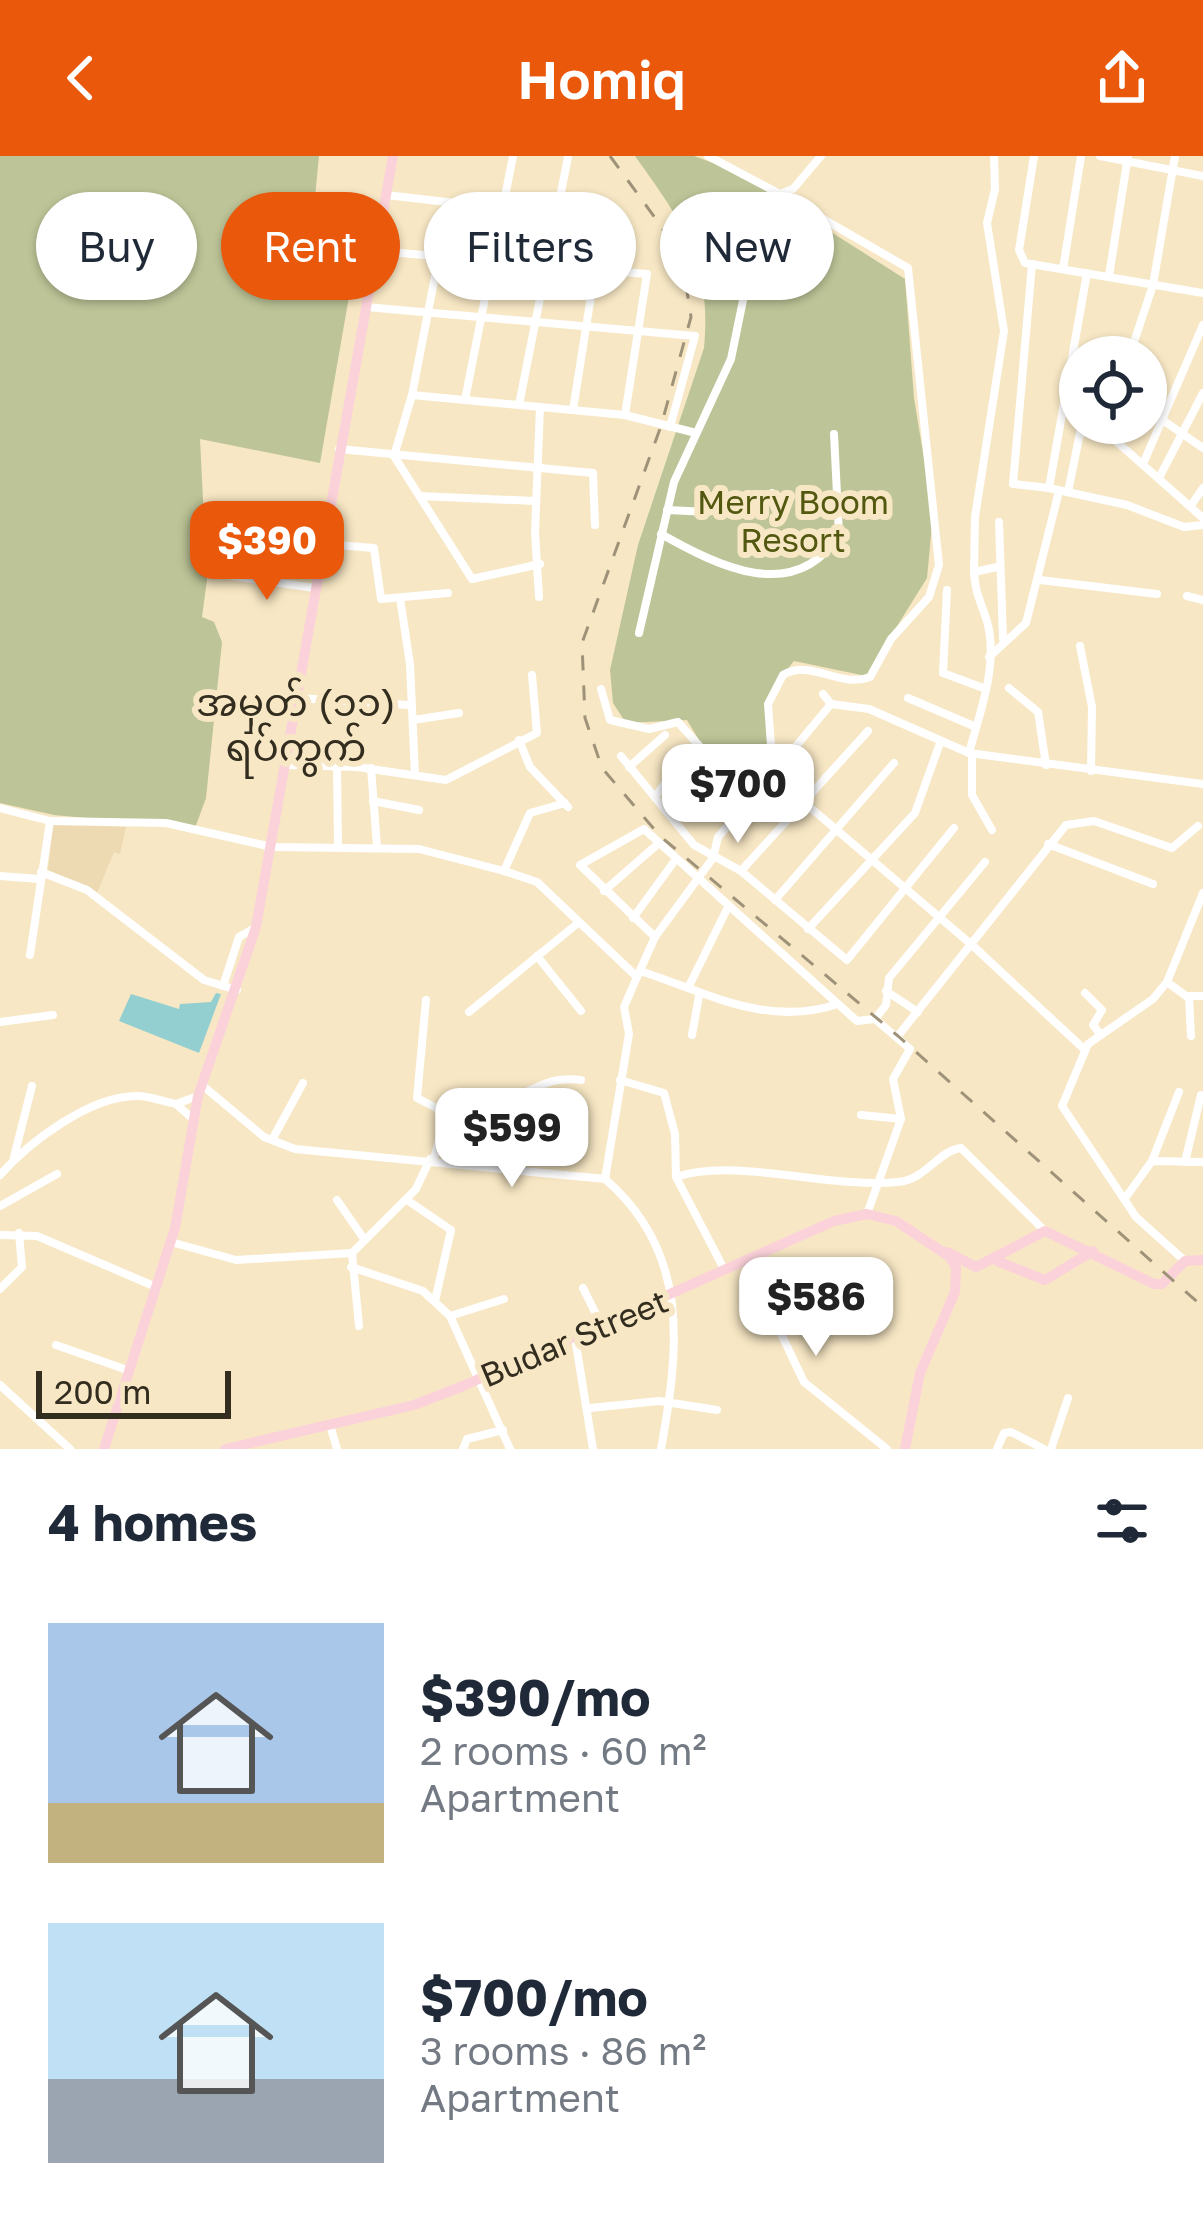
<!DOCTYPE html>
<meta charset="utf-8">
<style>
:root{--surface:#fff;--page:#f6f6f7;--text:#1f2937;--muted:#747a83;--accent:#ea580c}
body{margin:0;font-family:"Golos Text","Noto Sans Myanmar",sans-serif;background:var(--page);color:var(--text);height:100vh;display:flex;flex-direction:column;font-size:45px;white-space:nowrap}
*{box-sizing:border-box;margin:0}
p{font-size:39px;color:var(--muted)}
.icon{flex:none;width:66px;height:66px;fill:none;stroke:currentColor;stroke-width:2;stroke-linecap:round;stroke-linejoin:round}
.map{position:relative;height:1293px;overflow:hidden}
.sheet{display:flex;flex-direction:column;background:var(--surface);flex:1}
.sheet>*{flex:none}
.top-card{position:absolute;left:36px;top:36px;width:1131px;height:108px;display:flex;gap:24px}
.fabs{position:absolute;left:1059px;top:180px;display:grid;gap:24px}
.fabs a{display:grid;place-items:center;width:108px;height:108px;border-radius:50%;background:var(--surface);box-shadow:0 3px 9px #0004;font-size:60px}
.scale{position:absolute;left:36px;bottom:30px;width:195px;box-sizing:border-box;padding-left:12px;border:6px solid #332d20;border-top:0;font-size:33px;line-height:42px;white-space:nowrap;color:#332d20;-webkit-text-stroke:9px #f7e7c4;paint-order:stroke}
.price{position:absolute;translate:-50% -102px;padding:0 27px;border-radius:24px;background:#fff;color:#222;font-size:39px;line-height:78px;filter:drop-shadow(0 3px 6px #0008)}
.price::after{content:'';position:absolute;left:50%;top:72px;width:36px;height:27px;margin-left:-18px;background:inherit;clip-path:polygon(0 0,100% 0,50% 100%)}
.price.current{background:var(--accent);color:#fff}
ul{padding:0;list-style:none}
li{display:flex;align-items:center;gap:36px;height:300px;padding:0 48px}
li span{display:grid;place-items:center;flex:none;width:336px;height:240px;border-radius:0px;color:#555}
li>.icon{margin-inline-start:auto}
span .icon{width:144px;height:144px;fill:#fffc;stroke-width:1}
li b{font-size:51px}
h2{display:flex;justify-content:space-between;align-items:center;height:144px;padding:0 48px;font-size:51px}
.pill{padding:0 42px;border-radius:54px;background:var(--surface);box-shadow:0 3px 9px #0004;font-size:42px;line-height:108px}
.pill.current{background:var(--accent);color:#fff}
header{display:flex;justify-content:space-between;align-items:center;height:156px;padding:0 48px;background:var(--accent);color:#fff;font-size:54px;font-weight:600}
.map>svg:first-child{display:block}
.built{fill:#eedab2}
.green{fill:#bdc497}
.water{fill:#93cfd0}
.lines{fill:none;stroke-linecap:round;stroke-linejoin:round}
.street{stroke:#fff;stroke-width:8}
.secondary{stroke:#fcd2da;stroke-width:10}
.rail{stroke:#9e9279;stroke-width:3;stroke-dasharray:15 15;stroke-linecap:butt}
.labels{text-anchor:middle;stroke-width:12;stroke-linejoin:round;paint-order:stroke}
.park-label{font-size:33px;fill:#525810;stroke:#f7e7c4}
.street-label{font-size:33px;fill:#332d20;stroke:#f7e7c4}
.quarter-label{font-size:39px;fill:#332d20;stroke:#f7e7c4}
</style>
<header><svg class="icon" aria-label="back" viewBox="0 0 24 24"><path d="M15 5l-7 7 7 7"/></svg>Homiq<svg class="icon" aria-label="share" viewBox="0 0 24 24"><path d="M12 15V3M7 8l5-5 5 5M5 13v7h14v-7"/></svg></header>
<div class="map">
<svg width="1203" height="1293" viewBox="0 0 1203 1293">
<rect width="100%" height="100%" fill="#f7e7c4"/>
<path class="built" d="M53 668 126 671 120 698 114 696 97 737 48 714Z"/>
<g class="green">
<path d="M0 0H319L307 124 351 129 320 307 200 283 207 424 202 461 214 466 222 486 206 642 195 672 54 659 0 647Z"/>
<path d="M635 0H694L735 15 905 123 914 242 933 358 927 422 866 520 794 505 774 530 768 588 741 611 702 589 687 564 626 567 613 547 610 514 638 389 704 192C712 106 683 67 635 0Z"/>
</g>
<path class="water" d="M216 837 221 838 199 897 119 865 131 838 179 853 180 848 211 846Z"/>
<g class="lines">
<g class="street">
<path d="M708 0 780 38 793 33 821 0"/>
<path d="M994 0 995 33 987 67 1004 175 975 361 974 416 997 411"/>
<path d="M1034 0 1019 94 1025 107 1203 137"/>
<path d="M1100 0 1203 20"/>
<path d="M386 39 603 64 573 254"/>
<path d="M449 48 412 239 394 300 472 423 540 408"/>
<path d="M377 95 647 118 625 259"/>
<path d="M1032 108 1013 328 1049 332"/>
<path d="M1063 113 1081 0"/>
<path d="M1087 117 1049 332 1127 349 1184 371 1203 369"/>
<path d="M1109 120 1128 0"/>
<path d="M366 151 695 180 670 271"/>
<path d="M1129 201 1153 129 1175 0"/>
<path d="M412 239 625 259 696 277"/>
<path d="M465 244 513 0"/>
<path d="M519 249 568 1"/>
<path d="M1164 265 1203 292"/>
<path d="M1111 267 1108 278 1203 362"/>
<path d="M1080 278 1099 273 1108 278"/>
<path d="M339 293 593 317 595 369"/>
<path d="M1143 308 1203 169"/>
<path d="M1159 322 1203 237"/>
<path d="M1068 336 1082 267"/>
<path d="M420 340 535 345"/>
<path d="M1192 348 1203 332"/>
<path d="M667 354 708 356 772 337"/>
<path d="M999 366 1003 483"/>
<path d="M661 378C718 410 794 449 839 379L834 278"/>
<path d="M324 388 374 392 381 443 448 437"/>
<path d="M974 416C975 436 980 444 986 462 1000 505 980 556 969 597L1203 628"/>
<path d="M226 419 314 432"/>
<path d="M1040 424 1157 438"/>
<path d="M947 434 943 517 986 533"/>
<path d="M1187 440 1203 444"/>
<path d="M539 441 535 376 540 251"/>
<path d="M400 442 410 508 415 619"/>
<path d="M1080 490 1092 551 1091 615"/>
<path d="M989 501 1026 467 1059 335"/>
<path d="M1009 532 1038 556 1046 609"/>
<path d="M601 533 610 564 649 573 678 566 702 593 749 615 771 589 768 548 783 519C811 502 840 533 870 521L891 483 929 441 939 409 908 112 780 38 749 115 731 203 674 326 639 477"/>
<path d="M823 538 831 548 869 553 969 597"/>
<path d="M297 542 409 549"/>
<path d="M908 542 976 571"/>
<path d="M413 564 459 557"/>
<path d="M519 584 530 611 568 651"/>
<path d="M972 598V639L992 674"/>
<path d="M621 600 694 689 741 715 847 804 954 672"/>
<path d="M286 609 357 611 446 624 537 577 532 519"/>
<path d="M337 609 338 691"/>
<path d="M629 611 665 579"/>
<path d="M371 612 377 690"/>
<path d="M772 619 831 548"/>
<path d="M655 641 687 598"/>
<path d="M373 645 419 654"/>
<path d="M0 652 50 665 166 667 272 691 419 693 504 715 537 726 637 821"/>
<path d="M1048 688 1153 728"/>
<path d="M504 715 530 657 565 647"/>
<path d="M741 715 868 575"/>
<path d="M41 716 87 734 204 824 237 834"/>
<path d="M0 720 39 723"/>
<path d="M604 735 659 687"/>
<path d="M775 744 894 607"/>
<path d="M633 762 676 703"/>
<path d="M808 773 915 657 940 587"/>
<path d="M655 781 580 709 644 673 838 848"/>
<path d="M30 799 50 665"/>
<path d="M537 800 581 855"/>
<path d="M640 815C706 836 766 872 838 848L857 865 875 863 910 893 893 923 901 963 867 1058"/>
<path d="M1167 826 1186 840H1203"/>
<path d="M223 830 239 781 255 772"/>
<path d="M689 830 728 751"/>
<path d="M886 835 918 856"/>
<path d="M1085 837 1102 854 1093 869 1101 879"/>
<path d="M1189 840 1191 880"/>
<path d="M426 844 417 942 446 957"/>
<path d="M469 856 578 767"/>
<path d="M875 863 886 849 889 822 985 706"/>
<path d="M0 866 53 859"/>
<path d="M692 879 699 840"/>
<path d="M897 881 1066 669 1094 665 1172 692 1198 670"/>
<path d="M620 924 664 937 675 978 676 1021 724 1113"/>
<path d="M202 929 264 981 295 993 605 1023C691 1097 679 1193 661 1293"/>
<path d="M861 959 901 963"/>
<path d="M193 963 176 948 198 940"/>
<path d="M272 984 303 927"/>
<path d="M14 1001 32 930"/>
<path d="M434 1003 446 957C471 945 500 948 524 937 546 927 555 921 581 924"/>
<path d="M1152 1005 1179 936"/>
<path d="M1185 1006 1201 939"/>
<path d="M0 1019C29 986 91 939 138 940 150 940 164 946 176 948"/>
<path d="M676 1021C736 1001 829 1033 898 1026 925 1024 938 995 961 992L1045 1075"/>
<path d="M605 1023 629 878 624 851 637 821 655 781 713 702 718 681 772 619 972 789 1084 893"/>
<path d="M1126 1041 1152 1005 1203 1006"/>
<path d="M337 1044 364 1083"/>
<path d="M407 1044 451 1074 435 1145"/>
<path d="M0 1050 57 1018"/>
<path d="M0 1079 37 1080 156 1131"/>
<path d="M171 1086 236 1104 352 1097"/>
<path d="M1185 1105 1136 1061 1062 950 1088 888 1153 843 1167 826 1203 737"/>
<path d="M747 1106 804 1226 887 1293"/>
<path d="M351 1111 423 1135 450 1160 510 1293"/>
<path d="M583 1132 602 1170"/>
<path d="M0 1133 22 1111 19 1077"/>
<path d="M450 1160 504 1143"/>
<path d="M359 1170 352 1097 416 1033 430 1003"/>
<path d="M575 1182 593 1293"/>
<path d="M56 1189 130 1215"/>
<path d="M0 1229 70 1293"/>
<path d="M590 1252 659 1245 717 1254"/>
<path d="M330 1269 337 1293"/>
<path d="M463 1293 467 1283 503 1274"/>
<path d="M997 1293 1004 1277 1011 1276 1044 1293"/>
<path d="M1051 1293 1068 1242"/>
</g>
<g class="secondary">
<path d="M947 1096 976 1111 1045 1075 1154 1128H1162L1185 1105 1203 1104"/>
<path d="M997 1105 1045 1124 1093 1095"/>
<path d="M104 1293 175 1072 198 940 256 771 393 0"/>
<path d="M225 1293 414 1249 463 1230 834 1065 867 1058 896 1065 950 1101 956 1112 955 1136 920 1217 905 1293"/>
</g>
<path class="rail" d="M610 0 661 70 684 116 691 161 661 270 582 487 585 562 602 612 660 680 898 880 1203 1151"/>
</g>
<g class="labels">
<g class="park-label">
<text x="793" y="358">Merry Boom<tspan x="793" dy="38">Resort</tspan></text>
</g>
<g class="street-label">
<text transform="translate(574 1182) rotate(-23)" y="12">Budar Street</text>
</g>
<g class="quarter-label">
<text x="296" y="560">အမှတ် (၁၁)<tspan x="296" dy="45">ရပ်ကွက်</tspan></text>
</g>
</g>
</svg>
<div class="fabs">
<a><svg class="icon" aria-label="locate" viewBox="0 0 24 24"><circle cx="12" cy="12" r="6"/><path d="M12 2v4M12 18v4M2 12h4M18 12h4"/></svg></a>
</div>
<div class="scale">200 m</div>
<b class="price current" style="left:267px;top:447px">$390</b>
<b class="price" style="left:738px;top:690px">$700</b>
<b class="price" style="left:512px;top:1034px">$599</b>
<b class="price" style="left:816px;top:1203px">$586</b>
<div class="top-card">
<a class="pill">Buy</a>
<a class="pill current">Rent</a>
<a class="pill">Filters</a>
<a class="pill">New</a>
</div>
</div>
<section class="sheet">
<h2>4 homes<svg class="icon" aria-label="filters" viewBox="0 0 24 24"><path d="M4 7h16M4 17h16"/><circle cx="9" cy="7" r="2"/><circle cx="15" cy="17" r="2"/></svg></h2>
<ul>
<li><span style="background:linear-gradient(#a9c7e8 75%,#c2b280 0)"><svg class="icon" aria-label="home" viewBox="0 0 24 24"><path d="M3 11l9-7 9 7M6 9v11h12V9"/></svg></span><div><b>$390/mo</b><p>2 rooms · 60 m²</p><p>Apartment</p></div></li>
<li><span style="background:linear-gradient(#bfe0f5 65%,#9aa5b1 0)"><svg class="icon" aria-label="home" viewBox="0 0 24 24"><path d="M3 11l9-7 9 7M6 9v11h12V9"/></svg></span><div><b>$700/mo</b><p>3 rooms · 86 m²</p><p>Apartment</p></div></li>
</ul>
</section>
